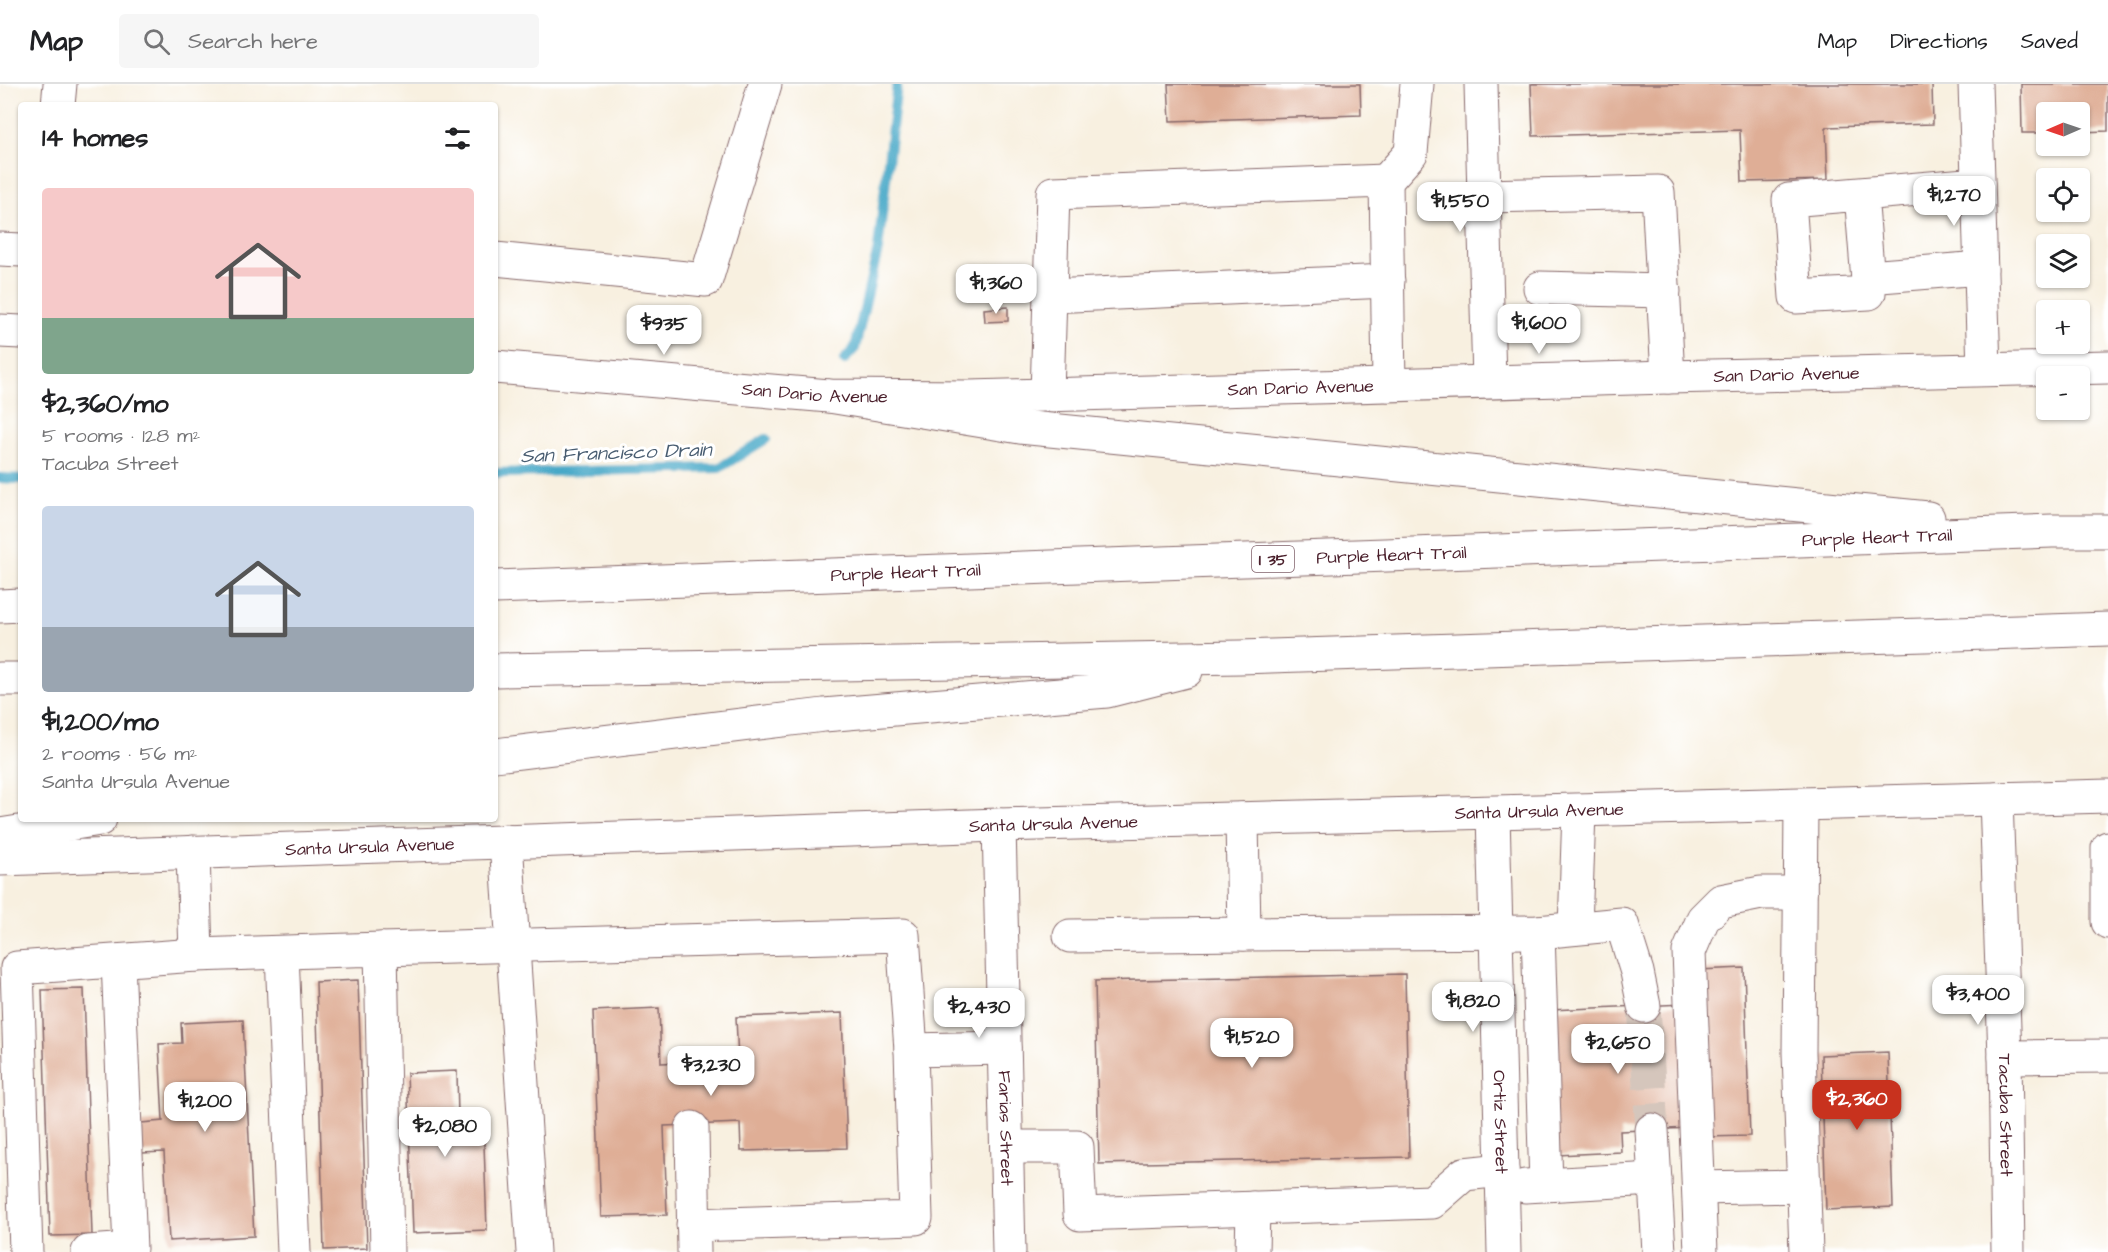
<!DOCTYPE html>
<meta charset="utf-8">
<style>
:root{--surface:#fff;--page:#f6f6f6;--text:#202124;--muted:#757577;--line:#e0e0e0;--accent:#c8321e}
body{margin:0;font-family:"Architects Daughter",sans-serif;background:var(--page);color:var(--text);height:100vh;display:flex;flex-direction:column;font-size:22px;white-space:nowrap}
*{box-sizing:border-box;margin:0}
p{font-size:20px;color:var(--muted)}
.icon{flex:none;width:33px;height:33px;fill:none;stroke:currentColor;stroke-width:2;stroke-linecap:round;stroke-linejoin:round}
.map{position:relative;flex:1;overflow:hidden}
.panel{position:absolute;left:18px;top:18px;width:480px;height:720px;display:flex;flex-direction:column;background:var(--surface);border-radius:6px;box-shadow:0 2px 4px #0004}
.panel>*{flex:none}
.needle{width:39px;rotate:268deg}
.controls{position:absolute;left:2036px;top:18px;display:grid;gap:12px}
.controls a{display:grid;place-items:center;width:54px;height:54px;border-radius:6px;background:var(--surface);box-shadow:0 2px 4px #0004;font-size:30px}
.price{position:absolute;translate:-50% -51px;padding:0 14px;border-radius:12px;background:#fff;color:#222;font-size:20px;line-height:39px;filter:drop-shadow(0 2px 3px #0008)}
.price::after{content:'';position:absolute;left:50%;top:36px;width:18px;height:14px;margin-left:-9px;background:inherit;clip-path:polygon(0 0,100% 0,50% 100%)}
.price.current{background:var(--accent);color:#fff}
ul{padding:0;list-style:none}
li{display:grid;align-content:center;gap:12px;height:318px;padding:0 24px}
li span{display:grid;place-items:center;height:186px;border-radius:6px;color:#555}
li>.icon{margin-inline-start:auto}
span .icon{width:108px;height:108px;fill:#fffc;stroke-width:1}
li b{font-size:26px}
h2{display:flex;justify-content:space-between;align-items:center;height:72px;padding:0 24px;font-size:26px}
header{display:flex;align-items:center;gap:36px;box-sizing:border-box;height:84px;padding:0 30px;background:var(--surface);border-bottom:2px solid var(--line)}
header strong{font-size:28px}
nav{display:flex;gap:33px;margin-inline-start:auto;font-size:21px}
.search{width:420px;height:54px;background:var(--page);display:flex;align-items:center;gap:15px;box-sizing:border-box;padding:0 21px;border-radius:6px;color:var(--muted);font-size:22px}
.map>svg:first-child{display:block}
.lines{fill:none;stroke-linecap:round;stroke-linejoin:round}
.stream{stroke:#47a8c7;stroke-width:10}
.building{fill:#dfae96}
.minor-tunnel{stroke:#d5c6bc;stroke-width:33;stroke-dasharray:33 16;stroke-linecap:butt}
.minor-casing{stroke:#87686a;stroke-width:35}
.major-casing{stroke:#87686a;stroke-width:35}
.highway-casing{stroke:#87686a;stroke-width:35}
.minor{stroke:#fff;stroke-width:33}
.major{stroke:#fff;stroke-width:33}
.highway{stroke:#fff;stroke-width:33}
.labels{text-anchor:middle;stroke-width:6;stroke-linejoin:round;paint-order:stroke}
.shield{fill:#fff;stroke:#80626b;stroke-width:1.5}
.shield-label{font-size:16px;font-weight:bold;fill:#4a1f2b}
.street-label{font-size:18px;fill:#4a1f2b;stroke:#fff}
.water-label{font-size:20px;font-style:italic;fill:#495d71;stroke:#fff}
</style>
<header>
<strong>Map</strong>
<div class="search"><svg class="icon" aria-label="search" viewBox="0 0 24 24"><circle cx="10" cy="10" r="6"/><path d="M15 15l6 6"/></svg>Search here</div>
<nav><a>Map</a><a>Directions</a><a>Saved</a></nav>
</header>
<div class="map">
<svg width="2108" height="1168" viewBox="0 0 2108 1168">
<rect width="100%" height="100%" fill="#fff"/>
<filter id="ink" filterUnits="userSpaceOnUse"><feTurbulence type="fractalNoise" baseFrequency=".0167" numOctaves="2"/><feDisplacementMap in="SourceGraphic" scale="12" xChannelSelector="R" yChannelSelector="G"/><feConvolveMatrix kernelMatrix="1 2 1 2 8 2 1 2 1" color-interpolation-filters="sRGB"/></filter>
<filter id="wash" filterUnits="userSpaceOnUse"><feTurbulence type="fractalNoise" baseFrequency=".008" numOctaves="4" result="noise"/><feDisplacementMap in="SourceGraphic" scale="24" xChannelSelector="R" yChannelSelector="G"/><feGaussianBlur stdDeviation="1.35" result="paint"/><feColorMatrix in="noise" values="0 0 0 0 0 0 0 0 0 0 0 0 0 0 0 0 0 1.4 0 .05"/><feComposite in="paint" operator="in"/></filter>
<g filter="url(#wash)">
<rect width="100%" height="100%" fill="#f8f0e0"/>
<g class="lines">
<g class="stream">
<path d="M844 276 855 264 878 165 897 0"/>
<path d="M495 389 719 384 766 355"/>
<path d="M0 394 21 395"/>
</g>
</g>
<g id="blocks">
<g class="building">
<path d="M1168 0H1360L1361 31 1170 37Z"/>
<path d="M1531 0H1932L1933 40 1826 43 1828 96 1742 98 1740 46 1533 52Z"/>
<path d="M2021 0H2108V47L2079 48V28H2046V49H2022Z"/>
<path d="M1008 223V237L985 238 984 225Z"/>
<path d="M1744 884 1750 1052 1704 1053 1698 886Z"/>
<path d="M1405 890 1409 1073 1099 1080 1095 897Z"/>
<path d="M358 896 367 1164 324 1166 316 898Z"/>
<path d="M84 905 92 1151 50 1152 42 906Z"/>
<path d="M1684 920 1690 1044 1620 1047 1621 1068 1557 1071 1550 926Z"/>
<path d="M659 924 661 979 738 976 736 933 842 929 847 1064 741 1067 740 1039 664 1042 667 1131 601 1133 593 927Z"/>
<path d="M243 936 254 1152 169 1157 164 1068 142 1069 141 1039 163 1037 159 960 182 959 181 939Z"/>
<path d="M1888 968 1893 1123 1826 1126 1821 971Z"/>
<path d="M457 987 458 1033 483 1032 487 1146 413 1149 407 989Z"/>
</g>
</g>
</g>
<g filter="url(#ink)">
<use href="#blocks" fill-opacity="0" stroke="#87686a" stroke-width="1.5"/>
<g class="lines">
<path class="minor-tunnel" d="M1644 922 1652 1046"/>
<g class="minor-casing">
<g id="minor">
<path d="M1481 0 1489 297"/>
<path d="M1975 0 1984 285"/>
<path d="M58 21 60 0"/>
<path d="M1386 97 1411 69 1417 0"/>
<path d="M1861 110 1869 209 1796 213 1789 116 1978 100"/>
<path d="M1484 112 1658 108 1668 293"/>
<path d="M0 165 21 166"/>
<path d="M495 175 706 196 765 0"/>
<path d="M1868 193 1981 184"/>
<path d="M1540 204 1664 207"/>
<path d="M1050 212 1388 197"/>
<path d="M1047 311 1053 109 1386 97 1389 301"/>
<path id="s1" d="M1996 715 2005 973 2008 1168"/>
<path d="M1801 721 1799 969 1806 1168"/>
<path id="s2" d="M1493 729 1504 1168"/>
<path d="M1242 735 1244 850 1538 848 1622 840 1637 888 1644 922"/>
<path id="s3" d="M999 741 1009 1168"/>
<path d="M506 757 533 1168"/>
<path d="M2108 764V838"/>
<path d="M193 768 196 871"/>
<path d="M1575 844 1579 727"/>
<path d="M1538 848 1546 1101"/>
<path d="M1070 852 1244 850"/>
<path d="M381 865 903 851 911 966 916 1134 693 1141"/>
<path d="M282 869 294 1168"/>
<path d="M911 966 1004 964"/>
<path d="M2005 973 2108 972"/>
<path d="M692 1044 694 1168"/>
<path d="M1652 1046 1659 1168"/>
<path d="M1007 1063H1077L1080 1130 1432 1118 1464 1090 1502 1086"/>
<path d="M1525 1102 1655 1095"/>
<path d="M1699 1104 1804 1102"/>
<path d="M26 1168 17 884 196 871 381 865 387 1168"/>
<path d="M88 1168 130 1165 118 877"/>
<path d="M1252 1168 1253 1124"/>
<path d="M1701 1168 1689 868 1703 835 1721 817 1761 809H1800"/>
</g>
</g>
<g class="major-casing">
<g id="major">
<path d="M0 247 21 248"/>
<path id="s4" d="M495 283 829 312 970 313 1668 293 2108 283"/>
<path id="s5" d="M0 775 999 741 2108 712"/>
</g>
</g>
<g class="highway-casing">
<g id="highway">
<path d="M829 312 1020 343 1928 434"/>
<path id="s6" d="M495 503 2052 447H2108"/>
<path d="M0 522 21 521"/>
<path d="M495 586 1240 573 2108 545"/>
<path d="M0 595H21"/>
<path d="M495 671 824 631 1107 607 1186 587"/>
<path d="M0 751 100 735"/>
</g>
</g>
<use href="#minor" class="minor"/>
<use href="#major" class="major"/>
<use href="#highway" class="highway"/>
</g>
</g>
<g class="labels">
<rect class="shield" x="1252" y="462" width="42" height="26" rx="4.5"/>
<g class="shield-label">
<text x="1273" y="481">I 35</text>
</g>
<g class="street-label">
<text dy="6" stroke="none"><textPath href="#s4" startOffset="1293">San Dario Avenue</textPath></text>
<text dy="6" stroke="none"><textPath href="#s4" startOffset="807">San Dario Avenue</textPath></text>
<text dy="6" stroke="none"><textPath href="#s4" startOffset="321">San Dario Avenue</textPath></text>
<text dy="6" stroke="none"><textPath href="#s6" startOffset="1383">Purple Heart Trail</textPath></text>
<text dy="6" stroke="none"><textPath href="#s6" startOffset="897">Purple Heart Trail</textPath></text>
<text dy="6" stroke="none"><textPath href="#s6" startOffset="411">Purple Heart Trail</textPath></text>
<text dy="6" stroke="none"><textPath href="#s5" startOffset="1540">Santa Ursula Avenue</textPath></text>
<text dy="6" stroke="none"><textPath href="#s5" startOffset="1054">Santa Ursula Avenue</textPath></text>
<text dy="6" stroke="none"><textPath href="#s5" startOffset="370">Santa Ursula Avenue</textPath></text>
<text dy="6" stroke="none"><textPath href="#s1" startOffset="316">Tacuba Street</textPath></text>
<text dy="6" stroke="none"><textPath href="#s2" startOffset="309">Ortiz Street</textPath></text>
<text dy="6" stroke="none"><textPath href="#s3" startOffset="303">Farias Street</textPath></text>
</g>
<g class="water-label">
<text transform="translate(616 368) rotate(-2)" y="7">San Francisco Drain</text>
</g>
</g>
</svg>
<div class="controls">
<a><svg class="needle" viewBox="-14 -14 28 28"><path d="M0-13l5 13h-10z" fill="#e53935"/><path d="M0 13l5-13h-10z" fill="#757577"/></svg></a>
<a><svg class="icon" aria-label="locate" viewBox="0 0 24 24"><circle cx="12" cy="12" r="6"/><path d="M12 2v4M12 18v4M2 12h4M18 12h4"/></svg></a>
<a><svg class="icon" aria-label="layers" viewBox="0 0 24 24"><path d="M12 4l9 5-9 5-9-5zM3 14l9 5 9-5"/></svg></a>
<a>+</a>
<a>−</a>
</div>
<b class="price" style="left:1954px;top:143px">$1,270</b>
<b class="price" style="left:1460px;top:149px">$1,550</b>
<b class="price" style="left:996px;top:231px">$1,360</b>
<b class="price" style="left:1539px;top:271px">$1,600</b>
<b class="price" style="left:664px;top:272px">$935</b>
<b class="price" style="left:1978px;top:942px">$3,400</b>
<b class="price" style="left:1473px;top:949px">$1,820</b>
<b class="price" style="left:979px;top:955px">$2,430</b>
<b class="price" style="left:1252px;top:985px">$1,520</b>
<b class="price" style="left:1618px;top:991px">$2,650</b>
<b class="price" style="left:711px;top:1013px">$3,230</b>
<b class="price current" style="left:1857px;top:1047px">$2,360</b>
<b class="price" style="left:205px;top:1049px">$1,200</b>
<b class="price" style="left:445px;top:1074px">$2,080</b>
<section class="panel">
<h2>14 homes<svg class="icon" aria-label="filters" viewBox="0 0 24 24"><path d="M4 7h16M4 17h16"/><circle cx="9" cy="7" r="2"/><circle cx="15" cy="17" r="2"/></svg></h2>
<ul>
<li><span style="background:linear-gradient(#f6c9c9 70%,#7fa58c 0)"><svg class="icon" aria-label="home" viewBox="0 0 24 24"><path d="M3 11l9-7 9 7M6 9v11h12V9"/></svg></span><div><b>$2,360/mo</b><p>5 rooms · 128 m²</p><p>Tacuba Street</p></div></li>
<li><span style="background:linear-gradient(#c9d6e8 65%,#9aa5b1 0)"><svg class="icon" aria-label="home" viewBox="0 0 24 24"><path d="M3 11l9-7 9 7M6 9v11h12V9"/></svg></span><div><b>$1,200/mo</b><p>2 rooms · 56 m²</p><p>Santa Ursula Avenue</p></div></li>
</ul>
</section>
</div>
